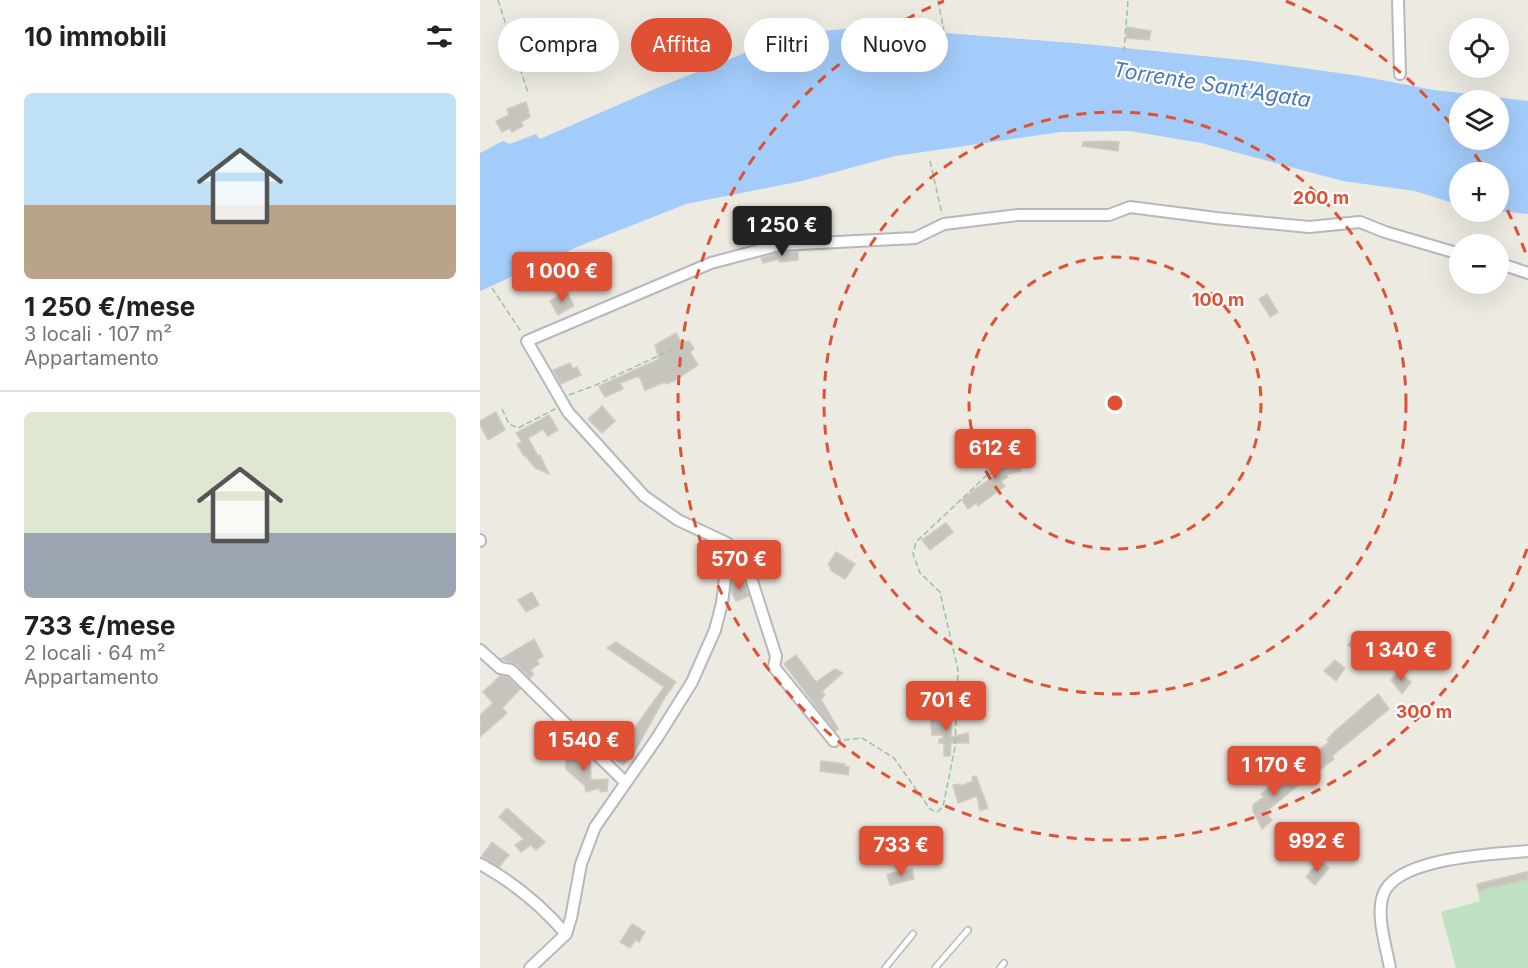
<!DOCTYPE html>
<html lang="it">
<meta charset="utf-8">
<style>
:root{--surface:#fff;--page:#f6f6f6;--text:#222;--muted:#767676;--line:#e0e0e0;--accent:#df5034}
body{margin:0;font-family:Inter,sans-serif;background:var(--page);color:var(--text);height:100vh;display:flex;flex-direction:column;font-size:22px;white-space:nowrap}
*{box-sizing:border-box;margin:0}
p{font-size:20px;color:var(--muted)}
.icon{flex:none;width:33px;height:33px;fill:none;stroke:currentColor;stroke-width:2;stroke-linecap:round;stroke-linejoin:round}
.map{position:relative;flex:1;overflow:hidden}
.sheet{display:flex;flex-direction:column;background:var(--surface);width:480px}
.sheet>*{flex:none}
.guide{position:absolute;left:18px;top:18px;width:570px;height:54px;display:flex;gap:12px}
.fabs{position:absolute;left:969px;top:18px;display:grid;gap:12px}
.fabs a{display:grid;place-items:center;width:60px;height:60px;border-radius:50%;background:var(--surface);box-shadow:0 6px 24px #0002;font-size:30px}
.price{position:absolute;translate:-50% -51px;padding:0 14px;border-radius:6px;background:var(--accent);color:#fff;font-size:20px;line-height:39px;filter:drop-shadow(0 2px 3px #0008)}
.price::after{content:'';position:absolute;left:50%;top:36px;width:18px;height:14px;margin-left:-9px;background:inherit;clip-path:polygon(0 0,100% 0,50% 100%)}
.price.selected{background:#222;color:#fff}
ul{padding:0;list-style:none}
li{display:grid;align-content:center;gap:12px;height:318px;padding:0 24px}
li+li{border-top:2px solid var(--line)}
li span{display:grid;place-items:center;height:186px;border-radius:9px;color:#555}
li>.icon{margin-inline-start:auto}
span .icon{width:108px;height:108px;fill:#fffc;stroke-width:1}
li b{font-size:26px}
h2{display:flex;justify-content:space-between;align-items:center;height:72px;padding:0 24px;font-size:26px}
.tag{padding:0 21px;border-radius:27px;background:var(--surface);box-shadow:0 6px 24px #0002;font-size:21px;line-height:54px}
.tag.selected{background:var(--accent);color:#fff}
main{display:flex;flex:1;min-height:0}
.map>svg:first-child{display:block}
.green{fill:#bee2c1}
.water{fill:#a3ccfa;fill-rule:evenodd}
.building{fill:#c7c4be;stroke:#d0ccc0;stroke-width:1.5}
.lines{fill:none;stroke-linecap:round;stroke-linejoin:round}
.service-casing{stroke:#b7b8bd;stroke-width:8}
.minor-casing{stroke:#b7b8bd;stroke-width:14}
.path{stroke:#98c3a8;stroke-width:1.5;stroke-dasharray:6 3;stroke-linecap:butt}
.service{stroke:#fff;stroke-width:5}
.minor{stroke:#fff;stroke-width:10}
.ring{fill:none;stroke:#df5034;stroke-width:3;stroke-dasharray:10 8}
.labels{text-anchor:middle;stroke-width:4.5;stroke-linejoin:round;paint-order:stroke}
.water-label{font-size:21px;font-style:italic;fill:#4776bb;stroke:#fff}
.centre{fill:#df5034;stroke:#fff;stroke-width:3}
.ring-label{font-size:18px;text-anchor:middle;font-weight:bold;fill:#df5034;stroke:#fff;stroke-width:4.5;stroke-linejoin:round;paint-order:stroke}
</style>
<main>
<section class="sheet">
<h2>10 immobili<svg class="icon" aria-label="filters" viewBox="0 0 24 24"><path d="M4 7h16M4 17h16"/><circle cx="9" cy="7" r="2"/><circle cx="15" cy="17" r="2"/></svg></h2>
<ul>
<li><span style="background:linear-gradient(#bfe0f5 60%,#b9a48a 0)"><svg class="icon" aria-label="home" viewBox="0 0 24 24"><path d="M3 11l9-7 9 7M6 9v11h12V9"/></svg></span><div><b>1 250 €/mese</b><p>3 locali · 107 m²</p><p>Appartamento</p></div></li>
<li><span style="background:linear-gradient(#dfe7d0 65%,#9aa5b1 0)"><svg class="icon" aria-label="home" viewBox="0 0 24 24"><path d="M3 11l9-7 9 7M6 9v11h12V9"/></svg></span><div><b>733 €/mese</b><p>2 locali · 64 m²</p><p>Appartamento</p></div></li>
</ul>
</section>
<div class="map">
<svg width="1048" height="968" viewBox="0 0 1048 968">
<rect width="100%" height="100%" fill="#eceae1"/>
<path class="green" d="M1048 871V968H976L961 912 1000 901 996 885Z"/>
<path class="water" d="M390 27 606 44 772 61 880 76 954 90 1048 101V214L1019 211 1018 172H980L979 205 935 191 863 181 721 143 650 131 581 132 415 156 322 181 206 204 97 247 0 291V153L23 141 30 144 56 134 60 139 177 88 292 42 328 32ZM980 100H1018V140H980Z"/>
<g class="building">
<path d="M647 27 671 31 669 40 646 38Z"/>
<path d="M46 102 50 117 41 122 43 126 32 132 30 128 22 132 16 121 29 115 27 109Z"/>
<path d="M626 141 639 142 638 151 602 146 603 142Z"/>
<path d="M300 252H318V260L299 262V259L283 263 281 258Z"/>
<path d="M87 292 94 306 78 315 70 301Z"/>
<path d="M787 294 798 312 790 317 779 299Z"/>
<path d="M196 333 201 342 209 341 214 349 210 352 218 365 194 381 186 384 185 382 165 390 159 376 140 383 143 389 125 397 122 392 119 386 179 359 175 345Z"/>
<path d="M90 363 93 369 97 367 101 375 81 384 73 370Z"/>
<path d="M122 406 135 421 122 433 108 419Z"/>
<path d="M16 412 25 430 8 440 0 425V421Z"/>
<path d="M69 415 78 430 68 436 63 429 48 438 58 456 60 455 69 474 55 468 45 455 44 456 37 444 42 442 36 433Z"/>
<path d="M535 449 542 457 536 459 541 471 526 475 528 477 521 481 525 486 498 506 496 503 488 509 482 500 492 491 518 474 514 461 519 459V457Z"/>
<path d="M466 523 473 532 450 550 442 540Z"/>
<path d="M356 552 375 564 365 579 350 570 351 568 348 565Z"/>
<path d="M256 579 261 585 265 584 269 596 256 601 251 591 252 581Z"/>
<path d="M52 592 59 605 46 612 38 600Z"/>
<path d="M879 631 899 646 888 660 868 645Z"/>
<path d="M944 635 965 655 958 664 951 658 944 666 933 657 938 652 936 650 938 648 936 645Z"/>
<path d="M54 639 63 656 57 660 59 664 50 670 54 674 50 678 36 664 21 659Z"/>
<path d="M136 642 196 682 185 697 154 753 143 765 135 759 145 746 143 744 184 687 127 648Z"/>
<path d="M316 655 336 682 355 669 363 673 342 691 345 695 341 699 358 729 355 731 304 664Z"/>
<path d="M855 660 865 668 856 681 844 671Z"/>
<path d="M918 672 931 682 922 694 911 680Z"/>
<path d="M20 676 27 677 40 689 22 708 27 713 0 737V715L13 703 3 692Z"/>
<path d="M898 694 909 709 852 756 854 759 834 774 824 762 849 742 847 740 854 732Z"/>
<path d="M450 714H471V737L488 733 489 743H471L470 756H464V743H459V739H463V735H452Z"/>
<path d="M102 752 110 760 111 780 128 779 127 791 120 792V788L106 792 105 786 86 769V760L92 753Z"/>
<path d="M341 761 365 764V766L369 767 368 775 340 771Z"/>
<path d="M811 771 821 783 785 812 792 820 782 829 773 811V805L784 797 781 794Z"/>
<path d="M496 776 508 808 500 811 497 796 478 803 473 785 480 784 481 786 493 781 492 777Z"/>
<path d="M27 808 65 842 56 850 51 845 41 852 35 845 44 839 19 817Z"/>
<path d="M12 842 29 855 19 867 2 856Z"/>
<path d="M840 860 849 868 835 885 826 877Z"/>
<path d="M432 869 434 879 410 885 407 874Z"/>
<path d="M1047 872 1048 879 999 891 997 884Z"/>
<path d="M152 924 165 932 159 942 155 940 150 948 140 942Z"/>
</g>
<g class="lines">
<g class="service-casing">
<g id="service">
<path d="M405 968 433 934"/>
<path d="M455 968 488 930"/>
<path d="M520 968 524 963"/>
</g>
</g>
<g class="minor-casing">
<g id="minor">
<path d="M918 0 920 74"/>
<path d="M1018 263 1048 273"/>
<path d="M0 540V541"/>
<path d="M263 560 271 578 296 656 294 667 354 741"/>
<path d="M0 650 20 668 31 670 145 782"/>
<path d="M0 864C33 882 62 906 86 934"/>
<path d="M50 968 86 934 91 918 101 864 115 827 177 738 212 682 235 630 242 603 245 578 263 560 247 543 198 520 164 496 88 412 47 341 231 263 299 245 435 238 464 224 538 215H629L650 207 736 218 829 227 880 222 905 232 980 254"/>
<path d="M910 968C906 946 896 916 903 895 916 857 1014 854 1048 851"/>
</g>
</g>
<g class="path">
<path d="M18 0 48 93"/>
<path d="M458 0 464 31"/>
<path d="M644 52 648 0"/>
<path d="M450 161 462 214"/>
<path d="M12 288 42 333"/>
<path d="M89 395 116 385 195 348"/>
<path d="M22 409 29 424 38 428 75 409"/>
<path d="M364 740 382 738 414 758 450 809 457 812 463 807 475 747 478 670 460 592 440 573 433 554 436 542 506 476 534 464"/>
</g>
<use href="#service" class="service"/>
<use href="#minor" class="minor"/>
</g>
<g class="ring">
<circle cx="635" cy="403" r="146"/>
<circle cx="635" cy="403" r="291"/>
<path d="M1047 549A437 437 0 1 1 464 1M806 1A437 437 0 0 1 979 134M984 140A437 437 0 0 1 1006 171M1019 194A437 437 0 0 1 1047 257"/>
</g>
<g class="labels">
<g class="water-label">
<text transform="translate(732 85) rotate(9)" y="7">Torrente Sant'Agata</text>
</g>
</g>
<circle cx="635" cy="403" r="9" class="centre"/>
<g class="ring-label">
<text x="841" y="204">200 m</text>
<text x="738" y="306">100 m</text>
<text x="944" y="718">300 m</text>
</g>
</svg>
<div class="fabs">
<a><svg class="icon" aria-label="locate" viewBox="0 0 24 24"><circle cx="12" cy="12" r="6"/><path d="M12 2v4M12 18v4M2 12h4M18 12h4"/></svg></a>
<a><svg class="icon" aria-label="layers" viewBox="0 0 24 24"><path d="M12 4l9 5-9 5-9-5zM3 14l9 5 9-5"/></svg></a>
<a>+</a>
<a>−</a>
</div>
<b class="price selected" style="left:302px;top:257px">1 250 €</b>
<b class="price" style="left:82px;top:303px">1 000 €</b>
<b class="price" style="left:515px;top:480px">612 €</b>
<b class="price" style="left:259px;top:591px">570 €</b>
<b class="price" style="left:921px;top:682px">1 340 €</b>
<b class="price" style="left:466px;top:732px">701 €</b>
<b class="price" style="left:104px;top:772px">1 540 €</b>
<b class="price" style="left:794px;top:797px">1 170 €</b>
<b class="price" style="left:837px;top:873px">992 €</b>
<b class="price" style="left:421px;top:877px">733 €</b>
<div class="guide">
<a class="tag">Compra</a>
<a class="tag selected">Affitta</a>
<a class="tag">Filtri</a>
<a class="tag">Nuovo</a>
</div>
</div>
</main>
